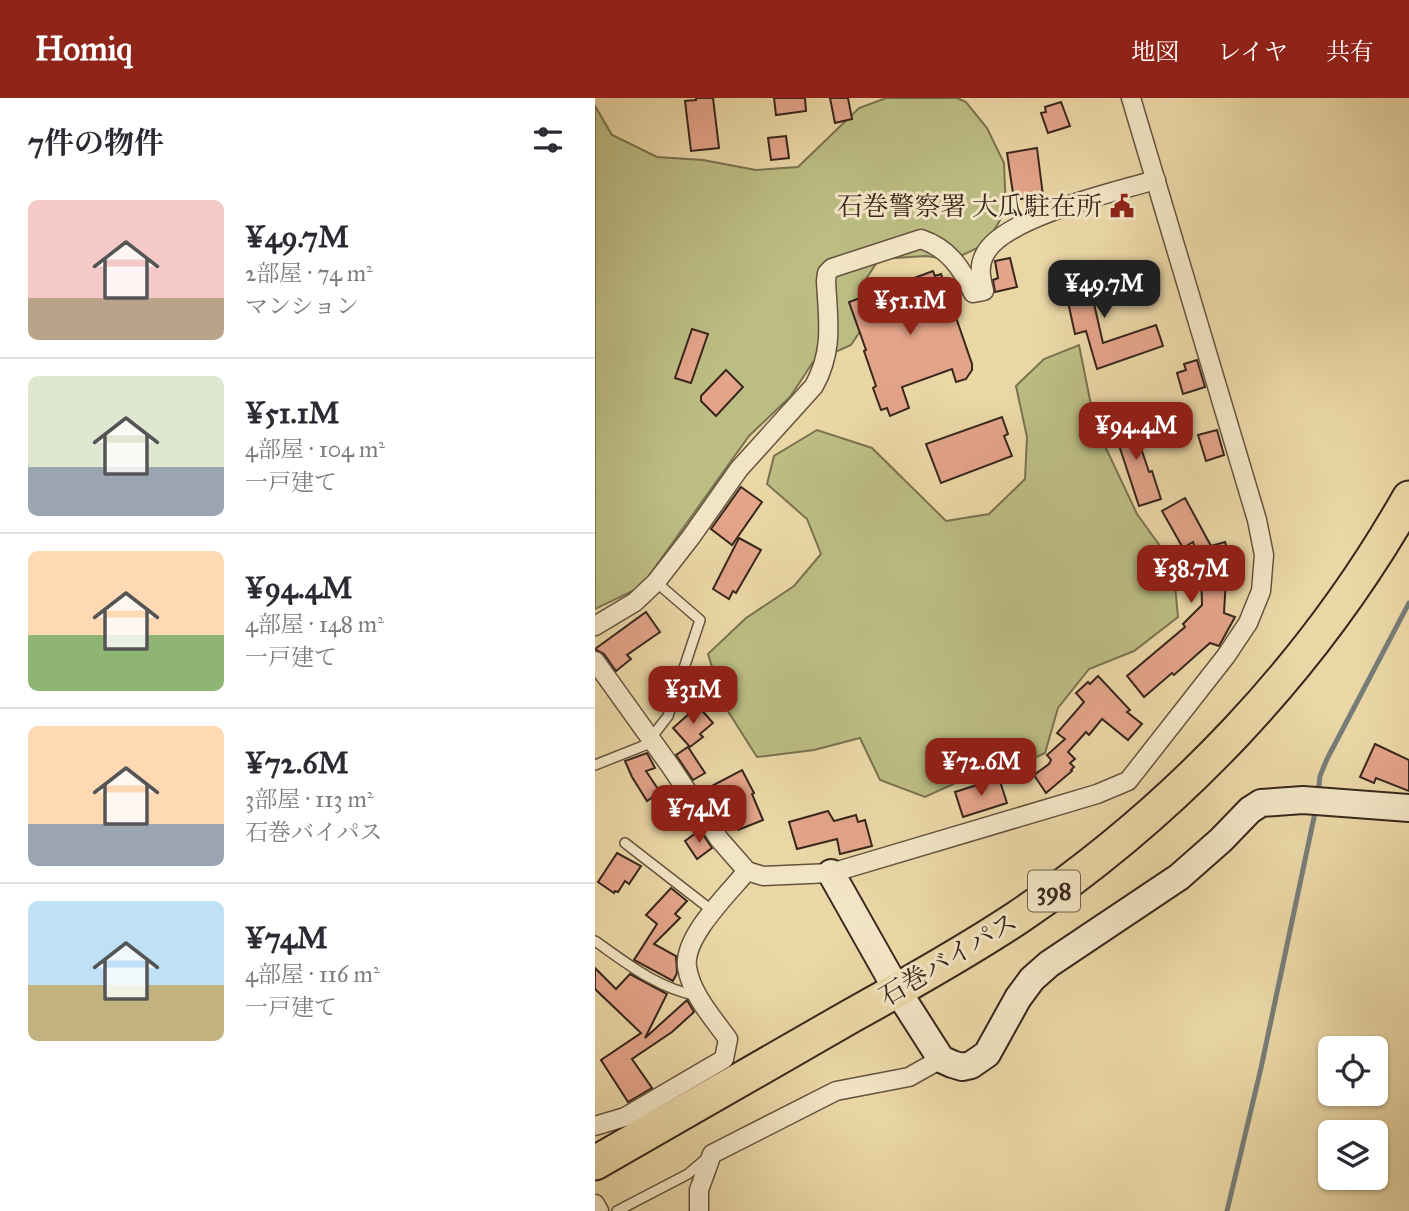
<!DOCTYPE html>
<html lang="ja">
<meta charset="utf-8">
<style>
:root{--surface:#fff;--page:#f7f7f7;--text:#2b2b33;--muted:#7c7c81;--line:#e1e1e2;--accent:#8f2418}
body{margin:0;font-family:"IM FELL Great Primer","Noto Serif JP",serif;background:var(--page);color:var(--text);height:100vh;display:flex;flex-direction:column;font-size:26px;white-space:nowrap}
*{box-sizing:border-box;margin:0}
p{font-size:23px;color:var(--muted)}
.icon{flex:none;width:38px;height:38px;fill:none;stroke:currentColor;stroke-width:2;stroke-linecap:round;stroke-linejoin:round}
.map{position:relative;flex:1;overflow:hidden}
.panel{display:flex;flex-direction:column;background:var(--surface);width:595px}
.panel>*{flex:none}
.fabs{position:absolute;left:723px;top:938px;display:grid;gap:14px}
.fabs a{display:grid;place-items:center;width:70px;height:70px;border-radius:10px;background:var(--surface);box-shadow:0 2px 5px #0004;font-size:35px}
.price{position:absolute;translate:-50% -60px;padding:0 16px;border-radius:14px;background:var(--accent);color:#fff;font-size:23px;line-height:46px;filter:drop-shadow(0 2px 4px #0008)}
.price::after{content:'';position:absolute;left:50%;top:42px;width:21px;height:16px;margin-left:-10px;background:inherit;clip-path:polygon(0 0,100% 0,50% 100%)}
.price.on{background:#222;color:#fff}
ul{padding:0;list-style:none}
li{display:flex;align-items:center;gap:21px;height:175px;padding:0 28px}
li+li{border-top:2px solid var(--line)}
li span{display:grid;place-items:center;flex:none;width:196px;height:140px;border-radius:10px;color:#555}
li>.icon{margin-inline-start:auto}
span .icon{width:84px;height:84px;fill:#fffc;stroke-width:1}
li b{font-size:30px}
h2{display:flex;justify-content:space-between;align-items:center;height:84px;padding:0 28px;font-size:30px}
header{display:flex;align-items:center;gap:42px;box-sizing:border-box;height:98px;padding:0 35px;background:var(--accent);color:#fff}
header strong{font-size:33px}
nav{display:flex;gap:38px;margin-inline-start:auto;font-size:24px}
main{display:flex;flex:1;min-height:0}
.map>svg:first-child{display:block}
.green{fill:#bcbd83;stroke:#7a7250;stroke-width:2}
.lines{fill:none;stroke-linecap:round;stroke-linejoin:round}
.stream{stroke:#767d78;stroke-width:5}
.building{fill:#e4a48a;stroke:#38271d;stroke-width:2}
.lane-casing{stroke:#65533f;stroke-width:12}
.street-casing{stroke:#65533f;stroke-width:21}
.secondary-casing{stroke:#38271d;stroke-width:30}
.highway-casing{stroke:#38271d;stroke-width:37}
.lane{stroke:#f2e5c5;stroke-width:9}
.street{stroke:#f2e5c5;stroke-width:18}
.secondary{stroke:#f2e5c5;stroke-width:26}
.highway{stroke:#ebd7a6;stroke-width:33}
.labels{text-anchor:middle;stroke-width:6;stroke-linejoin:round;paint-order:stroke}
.shield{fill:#f2e5c5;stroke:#70604f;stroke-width:2}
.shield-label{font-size:24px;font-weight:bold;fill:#38271d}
.poi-label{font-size:26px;fill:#38271d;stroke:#f2e5c5;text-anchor:end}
.street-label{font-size:26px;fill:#38271d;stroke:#f2e5c5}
</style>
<header>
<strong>Homiq</strong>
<nav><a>地図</a><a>レイヤ</a><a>共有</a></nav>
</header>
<main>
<section class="panel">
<h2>7件の物件<svg class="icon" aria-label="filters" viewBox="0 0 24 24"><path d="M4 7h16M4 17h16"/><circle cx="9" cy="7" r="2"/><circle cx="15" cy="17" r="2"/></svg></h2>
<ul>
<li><span style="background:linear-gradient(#f6c9c9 70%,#b9a48a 0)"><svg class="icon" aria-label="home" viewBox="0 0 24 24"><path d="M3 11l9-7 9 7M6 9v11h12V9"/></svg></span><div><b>¥49.7M</b><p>2部屋 · 74 m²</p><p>マンション</p></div></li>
<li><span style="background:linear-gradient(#dfe7d0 65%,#9aa5b1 0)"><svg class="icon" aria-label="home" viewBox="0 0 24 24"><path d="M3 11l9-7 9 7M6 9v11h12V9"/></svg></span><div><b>¥51.1M</b><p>4部屋 · 104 m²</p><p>一戸建て</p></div></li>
<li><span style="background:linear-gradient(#ffd9b3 60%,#8fb573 0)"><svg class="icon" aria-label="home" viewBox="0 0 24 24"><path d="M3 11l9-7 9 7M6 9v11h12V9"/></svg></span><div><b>¥94.4M</b><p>4部屋 · 148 m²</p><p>一戸建て</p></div></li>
<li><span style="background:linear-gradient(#ffd9b3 70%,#9aa5b1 0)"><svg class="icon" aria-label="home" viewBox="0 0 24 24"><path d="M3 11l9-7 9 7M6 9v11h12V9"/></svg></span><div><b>¥72.6M</b><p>3部屋 · 113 m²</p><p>石巻バイパス</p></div></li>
<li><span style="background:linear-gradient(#bfe0f5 60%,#c2b280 0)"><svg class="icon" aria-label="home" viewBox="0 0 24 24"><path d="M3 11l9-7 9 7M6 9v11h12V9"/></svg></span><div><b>¥74M</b><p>4部屋 · 116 m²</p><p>一戸建て</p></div></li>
</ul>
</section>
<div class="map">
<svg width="814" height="1113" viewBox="0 0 814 1113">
<rect width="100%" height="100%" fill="#ebd7a6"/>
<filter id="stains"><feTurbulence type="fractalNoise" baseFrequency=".00286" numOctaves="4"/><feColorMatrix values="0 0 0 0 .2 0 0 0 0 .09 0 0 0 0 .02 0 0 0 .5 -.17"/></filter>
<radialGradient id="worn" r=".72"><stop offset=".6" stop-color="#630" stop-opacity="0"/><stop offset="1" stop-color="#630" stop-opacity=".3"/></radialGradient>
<g class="green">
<path d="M291 0H362L371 4 392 30 409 65 411 112 391 146 357 162 331 158 284 161 264 192 270 226 256 247 218 264 195 299 154 338 46 489 0 511V8L17 37 62 59 108 62 161 72 203 69 264 10Z"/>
<path d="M484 247 500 327 542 416 578 466 583 519 539 553 494 571 463 610 450 655 411 673 367 682 330 699 285 682 265 640 219 652 162 659 129 607 113 556 151 520 199 488 226 456 212 421 172 386 179 358 222 332 277 350 351 423 394 416 430 381 432 339 421 288 449 261Z"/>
</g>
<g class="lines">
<g class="stream">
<path d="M723 696 725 678 732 661 814 505"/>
<path d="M632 1113 666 970 721 710"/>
</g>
</g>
<g class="building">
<path d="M101 0H118L124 50 96 53 90 3 101 2Z"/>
<path d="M179 0H210L211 13 181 17Z"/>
<path d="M235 0H253L257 21 240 25Z"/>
<path d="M466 4 475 28 453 35 446 15 451 14 450 9Z"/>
<path d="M191 38 194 60 176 62 173 40Z"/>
<path d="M442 50 448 98 419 102 412 55Z"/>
<path d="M415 160 422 189 400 194 398 182 403 180 400 163Z"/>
<path d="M521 170 526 189 497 197 508 245 561 227 568 248 502 271 491 233 480 236 473 204 469 205 465 191 471 189 469 184Z"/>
<path d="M338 173 340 178 346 176 377 266V272L371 281 361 284 357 271 307 289 314 310 295 318 292 310 286 312 278 290 281 288 269 253 271 252 254 204Z"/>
<path d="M97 231 113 236 96 285 80 280Z"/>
<path d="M602 262 610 289 588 296 582 275 591 272 589 266Z"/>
<path d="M131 272 148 289 121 318 106 303V298Z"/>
<path d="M407 319 413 336 409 338 417 358 346 385 331 346Z"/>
<path d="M538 320 549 349 546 350 554 374 557 373 566 401 544 408 517 326Z"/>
<path d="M622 332 629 357 611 363 603 337Z"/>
<path d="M146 389 167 404 137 447 116 431Z"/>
<path d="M590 400 616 448 630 444 635 461 626 465 631 481 629 515 640 519 624 548 615 545 579 577 577 575 549 599 532 578 590 529 588 526 607 507 606 473 598 444 588 450 567 413Z"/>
<path d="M144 440 166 452 141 495 138 493 134 501 118 491Z"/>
<path d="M51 514 65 534 32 557 36 561 21 573 9 556 0 551Z"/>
<path d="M503 578 535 612 532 614 547 626 533 642 507 621 494 637 491 634 473 654 480 661 475 665 479 669 476 672 477 673 451 695 439 677 454 666 456 662 452 657 470 641 462 635 489 604 481 595 493 584 495 586Z"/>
<path d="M103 608 118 625 105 636 108 639 95 649 78 630Z"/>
<path d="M780 646 814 662V693L781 680 779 685 765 679Z"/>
<path d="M93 649 110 675 98 682 81 657Z"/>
<path d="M52 655 60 670 51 673 65 694 52 703 37 679 30 663Z"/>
<path d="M147 672 159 695 157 696 168 722 143 732 141 729 134 732 123 706 116 708 111 691Z"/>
<path d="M404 680 412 705 368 719 360 694Z"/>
<path d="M233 713 239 723 261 717 263 724 270 722 277 748 245 756 242 741 202 751 194 724Z"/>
<path d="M105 732 117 750 102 761 90 743Z"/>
<path d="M22 755 46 768 34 786 30 783 23 794 20 793 19 795 3 784Z"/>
<path d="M76 790 92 803 80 816 85 820 59 846 81 858 82 875 78 883 39 862 62 826 51 817Z"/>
<path d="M0 870 21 891 35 876 72 896 50 940 92 902 99 914 77 934 37 961 57 990 33 1004 6 962 46 935 0 891Z"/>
</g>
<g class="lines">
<g class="lane-casing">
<g id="lane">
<path d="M56 640 73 618 105 522 61 484"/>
<path d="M0 667 58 644"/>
<path d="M30 745 119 814"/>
<path d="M0 843C34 867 61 889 102 898"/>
<path d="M22 1113 93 1076 113 1059"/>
</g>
</g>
<g class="street-casing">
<g id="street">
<path d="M0 528 40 504 61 484 96 439 144 371 219 288C239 252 233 222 231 183L232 175 237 170 326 141C353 150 367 170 378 195L389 193C386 180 383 168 390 156 408 120 521 93 561 82"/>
<path d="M0 563 76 669 124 741 152 773 168 778 236 775 502 696 533 683 631 558 653 525 666 493 669 457 662 422 536 0"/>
<path d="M0 1028 30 1019 129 961 133 941C118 920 96 896 92 869 88 839 133 796 152 773"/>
<path d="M0 1106 4 1113"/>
<path d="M104 1113V1092L117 1056 241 993 314 979 346 961"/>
</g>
</g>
<g class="secondary-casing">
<path id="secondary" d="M236 775 302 892 346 961 357 966 367 969 376 967 392 956 423 900 437 881 454 866 584 779 626 742 655 712 666 705 708 702 814 710"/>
</g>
<g class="highway-casing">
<path id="highway" d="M0 1065C85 1016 171 967 256 918 312 887 369 855 422 820 582 712 719 568 814 400"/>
</g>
<use href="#lane" class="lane"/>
<use href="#street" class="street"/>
<use href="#secondary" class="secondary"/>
<use href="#highway" class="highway"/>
</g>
<defs>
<g id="civic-bare" transform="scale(1.89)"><path d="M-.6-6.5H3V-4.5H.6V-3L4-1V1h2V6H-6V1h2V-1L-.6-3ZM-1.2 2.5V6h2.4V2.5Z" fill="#8f2418" stroke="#f2e5c5" stroke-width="2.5" paint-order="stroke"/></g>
</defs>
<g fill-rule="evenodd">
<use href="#civic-bare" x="527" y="108"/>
</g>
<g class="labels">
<rect class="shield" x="433" y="772.5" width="52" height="41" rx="5"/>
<g class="shield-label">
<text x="459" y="801">398</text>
</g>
<g class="poi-label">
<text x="507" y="117">石巻警察署 大瓜駐在所</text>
</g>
<g class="street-label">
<text transform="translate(353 861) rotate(-31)" y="9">石巻バイパス</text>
</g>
</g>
<rect width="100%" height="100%" filter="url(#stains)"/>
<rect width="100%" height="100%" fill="url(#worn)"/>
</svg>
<div class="fabs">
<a><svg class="icon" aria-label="locate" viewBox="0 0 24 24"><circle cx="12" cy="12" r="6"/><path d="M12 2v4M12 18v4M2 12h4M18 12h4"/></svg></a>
<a><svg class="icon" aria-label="layers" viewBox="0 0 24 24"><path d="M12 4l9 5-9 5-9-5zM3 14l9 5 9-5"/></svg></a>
</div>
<b class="price on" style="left:509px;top:222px">¥49.7M</b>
<b class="price" style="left:315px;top:239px">¥51.1M</b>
<b class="price" style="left:541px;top:364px">¥94.4M</b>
<b class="price" style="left:596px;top:507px">¥38.7M</b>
<b class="price" style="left:98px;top:628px">¥31M</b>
<b class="price" style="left:386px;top:700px">¥72.6M</b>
<b class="price" style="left:104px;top:747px">¥74M</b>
</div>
</main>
